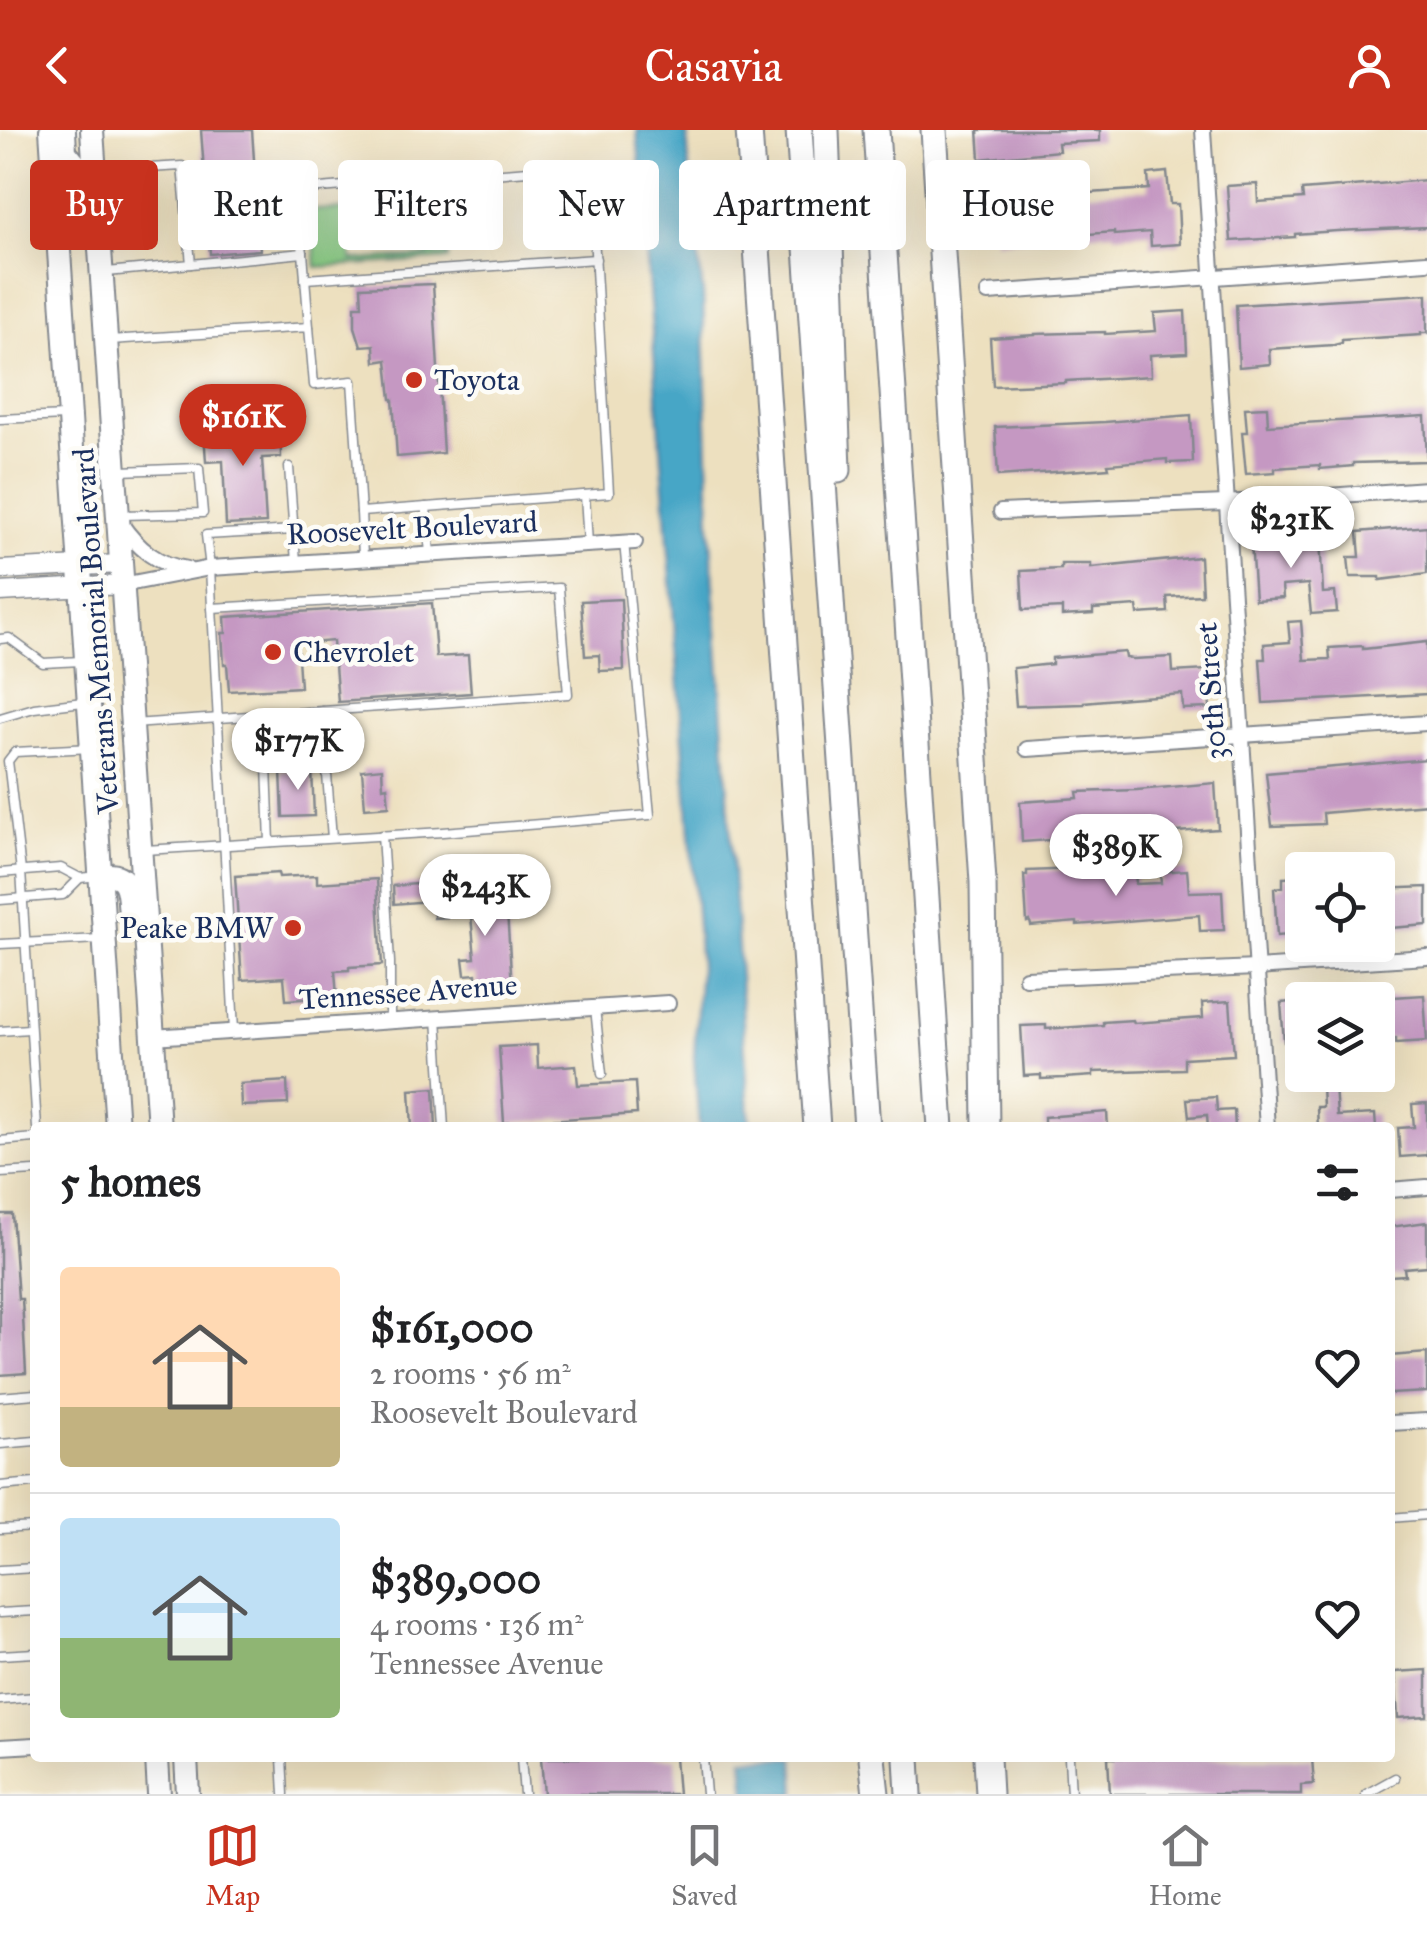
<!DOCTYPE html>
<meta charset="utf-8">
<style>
:root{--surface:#fff;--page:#f6f6f6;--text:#202124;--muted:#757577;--line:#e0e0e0;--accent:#c8321e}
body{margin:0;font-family:"IM FELL Great Primer",serif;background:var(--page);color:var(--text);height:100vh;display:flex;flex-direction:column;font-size:38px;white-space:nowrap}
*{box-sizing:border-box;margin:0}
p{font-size:32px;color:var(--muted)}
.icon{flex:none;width:55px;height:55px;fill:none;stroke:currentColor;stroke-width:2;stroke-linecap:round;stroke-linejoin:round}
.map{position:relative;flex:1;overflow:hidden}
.panel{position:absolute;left:30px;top:992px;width:1365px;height:640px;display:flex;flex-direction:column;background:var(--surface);border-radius:10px;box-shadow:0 10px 40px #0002}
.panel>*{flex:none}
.guide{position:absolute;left:30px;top:30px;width:1368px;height:90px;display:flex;gap:20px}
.fabs{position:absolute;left:1285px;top:722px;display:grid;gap:20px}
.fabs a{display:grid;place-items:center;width:110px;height:110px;border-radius:10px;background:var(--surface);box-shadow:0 10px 40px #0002;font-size:50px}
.price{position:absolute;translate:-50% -85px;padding:0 22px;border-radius:35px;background:#fff;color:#222;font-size:32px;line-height:65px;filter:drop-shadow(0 2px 5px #0008)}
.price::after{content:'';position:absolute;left:50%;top:60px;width:30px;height:22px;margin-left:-15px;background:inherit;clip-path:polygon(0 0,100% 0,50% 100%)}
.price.selected{background:var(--accent);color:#fff}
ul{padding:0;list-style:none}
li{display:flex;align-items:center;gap:30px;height:250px;padding:0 30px}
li+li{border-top:2px solid var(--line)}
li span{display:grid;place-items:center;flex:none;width:280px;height:200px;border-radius:10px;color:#555}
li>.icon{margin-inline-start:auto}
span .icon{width:120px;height:120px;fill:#fffc;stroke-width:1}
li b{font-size:42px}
h2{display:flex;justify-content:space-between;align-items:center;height:120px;padding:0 30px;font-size:42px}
.tag{padding:0 35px;border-radius:10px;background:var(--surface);box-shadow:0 10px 40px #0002;font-size:35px;line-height:90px}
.tag.selected{background:var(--accent);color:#fff}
header{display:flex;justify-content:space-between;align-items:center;height:130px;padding:0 30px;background:var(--accent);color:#fff;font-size:45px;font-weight:600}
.tabs{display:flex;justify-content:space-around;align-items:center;height:140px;border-top:2px solid var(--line);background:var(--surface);font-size:28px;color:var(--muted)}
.tabs a{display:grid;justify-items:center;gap:5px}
.tabs .selected{color:var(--accent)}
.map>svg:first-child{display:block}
.green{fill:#85c77f;stroke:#507b6e;stroke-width:2.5}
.water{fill:#47a6c6;stroke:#316a92;stroke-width:2.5}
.building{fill:#c598c2}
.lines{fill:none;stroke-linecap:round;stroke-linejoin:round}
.service-casing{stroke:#84888e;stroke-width:11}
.minor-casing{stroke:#84888e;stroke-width:18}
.tertiary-casing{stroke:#84888e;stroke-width:21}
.primary-casing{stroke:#84888e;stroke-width:26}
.motorway-casing{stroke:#84888e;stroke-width:29}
.service{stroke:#fff;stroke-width:8}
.minor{stroke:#fff;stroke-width:14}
.tertiary{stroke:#fff;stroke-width:18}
.primary{stroke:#fff;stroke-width:22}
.motorway{stroke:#fff;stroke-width:25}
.poi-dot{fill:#c8321e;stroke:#fdfcf7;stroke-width:4}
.labels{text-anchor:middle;stroke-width:9;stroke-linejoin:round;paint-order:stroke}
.poi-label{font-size:30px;fill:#1b2f5e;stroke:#fdfcf7;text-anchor:start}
.street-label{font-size:30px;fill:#1b2f5e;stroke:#fdfcf7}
</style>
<header><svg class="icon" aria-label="back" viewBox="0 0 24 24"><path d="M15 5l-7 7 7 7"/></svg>Casavia<svg class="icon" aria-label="person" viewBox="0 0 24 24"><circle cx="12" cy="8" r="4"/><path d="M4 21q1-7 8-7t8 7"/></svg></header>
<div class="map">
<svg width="1427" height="1664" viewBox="0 0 1427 1664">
<rect width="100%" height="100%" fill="#fdfcf7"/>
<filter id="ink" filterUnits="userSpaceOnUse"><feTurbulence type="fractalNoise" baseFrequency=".01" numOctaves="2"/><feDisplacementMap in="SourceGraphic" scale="20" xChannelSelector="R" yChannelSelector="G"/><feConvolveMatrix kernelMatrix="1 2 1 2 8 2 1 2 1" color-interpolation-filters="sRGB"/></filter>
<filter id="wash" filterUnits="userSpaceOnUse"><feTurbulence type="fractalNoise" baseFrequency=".0048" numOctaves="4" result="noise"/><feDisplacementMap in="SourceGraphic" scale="40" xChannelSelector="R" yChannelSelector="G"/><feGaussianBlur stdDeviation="2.25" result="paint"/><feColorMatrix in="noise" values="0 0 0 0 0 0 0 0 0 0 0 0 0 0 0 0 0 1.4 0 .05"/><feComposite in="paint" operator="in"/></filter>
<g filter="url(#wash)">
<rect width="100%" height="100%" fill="#ede0bf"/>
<path class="green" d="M417 59H440L441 64 430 65 434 125H448V129L316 137 311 80 349 79 352 130 429 126 426 65 417 64Z"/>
<g class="water">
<path d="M637 0H687L690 57 703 163 710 395 750 997H699L694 927 700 836Z"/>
<path d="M743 1628H794L796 1664H746Z"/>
</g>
<g id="blocks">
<g class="building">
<path d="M201 0H252L260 120 210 124Z"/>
<path d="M978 0H1100V11L1058 13 1059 21 980 29Z"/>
<path d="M1167 42 1170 74H1178L1180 114 1151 116 1150 102 1114 105V102L996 111 993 66 1059 61 1060 65 1149 59 1148 44Z"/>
<path d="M1427 50V97L1337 101 1295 104V107L1231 111 1227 56 1257 54 1258 72 1303 69 1302 60Z"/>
<path d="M433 154 443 323 397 327 393 269H391L387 230 375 232 374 215 361 216 355 197V176H362L361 157Z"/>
<path d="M1427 164V203H1421V205L1342 210V213L1334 215 1269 219 1270 234 1239 237 1236 175Z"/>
<path d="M1185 181 1187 223 1150 225 1151 246 1066 251V253L993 256 990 208 1035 205V204L1105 202V204L1156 201 1154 183Z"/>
<path d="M1267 277 1268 295 1425 286 1427 331 1353 333V336L1320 339V335L1275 338V342L1246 344 1242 302H1247L1245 278Z"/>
<path d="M1191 285 1193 332 1167 333V329L1108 334 1109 338 998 346 995 297 1105 292Z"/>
<path d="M280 297 281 327 262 328 266 393 226 395 223 331 206 332 204 301Z"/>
<path d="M1427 396V444L1380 450V447H1350L1348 427H1360L1358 402Z"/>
<path d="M1320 408 1323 463 1335 462 1337 482 1311 484 1308 454 1282 456 1283 468 1255 470 1251 412Z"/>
<path d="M1200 427 1202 465 1167 467 1168 482 1138 484 1137 476 1093 479V484L1062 486V478L1023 480 1021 441 1061 439V434H1091V438Z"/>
<path d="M621 469 624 540 600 541 599 525 585 526 581 471Z"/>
<path d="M432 473 436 527 468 525 471 563 338 572 333 511 297 514 300 557 229 561 227 534H224L222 503H226L225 487Z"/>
<path d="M1301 491 1304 530 1330 529 1329 518 1363 516V519L1427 512V564L1263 573 1260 529H1265L1264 514 1290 512 1288 492Z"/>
<path d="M1125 522 1126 528 1133 529 1172 527 1173 542 1207 540 1210 578 1183 579 1182 564 1128 568 1084 572V574L1016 576 1013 538 1052 534V528Z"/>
<path d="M1427 629V674L1323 683 1324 694 1272 696 1266 643Z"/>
<path d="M382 638 383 657 387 656 389 676 365 678 362 640Z"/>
<path d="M312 639 314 686 283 687 281 641Z"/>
<path d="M1215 653 1218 699 1120 706V700L1092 702V707L1022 712 1020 672 1078 668 1077 662 1137 660Z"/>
<path d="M1104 738V742H1107V745L1135 743 1136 754 1161 753 1160 742 1187 740 1189 762 1222 761 1224 800 1200 801 1199 785 1077 795V792L1031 796 1030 791 1027 792 1024 745H1027V741Z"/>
<path d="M278 743 279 747 317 745V753L377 749 382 835 349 837V840L335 841 337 867 286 870 284 847 242 850 235 746Z"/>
<path d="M1302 747V804L1277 806 1274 758 1283 757V748Z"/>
<path d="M428 753 429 771 394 774 393 756Z"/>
<path d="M1427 757V795L1378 799V759Z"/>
<path d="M506 768 512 856 477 858 476 844 465 845 463 829 475 828 471 786 434 788 433 773Z"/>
<path d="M1424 865 1427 911 1396 913V908L1378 909V868Z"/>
<path d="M1230 871 1234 925 1184 928V939L1093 942V946L1064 948 1041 949V945L1024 946 1021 896 1046 895V899L1103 895V892L1133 890 1134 893 1203 888 1202 873Z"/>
<path d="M1302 871V911L1284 912 1281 873Z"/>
<path d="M537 915 538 938 576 935 578 955 635 952 637 984 504 993 499 917Z"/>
<path d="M287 951 288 974 241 976 240 954Z"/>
<path d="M1322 955H1335L1337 986 1375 984 1376 998H1318L1317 977H1323Z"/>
<path d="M434 958 436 998H412L410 960Z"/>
<path d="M1216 967 1217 981 1234 980 1235 998H1208L1207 985 1189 987 1187 969Z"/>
<path d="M1427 973V1025L1400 1027 1398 998 1414 997 1412 974Z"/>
<path d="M1107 982 1108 998H1044V987Z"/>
<path d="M0 1084H12L18 1169H22L26 1243 0 1245Z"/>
<path d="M1427 1092V1136L1404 1138 1405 1145 1390 1146V1097Z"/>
<path d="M1427 1223V1262L1390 1264V1226Z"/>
<path d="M1427 1540V1586L1398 1588 1395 1542Z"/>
<path d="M541 1628H675L678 1664H544Z"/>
<path d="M1108 1628H1312L1314 1654 1301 1655V1664H1110Z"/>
</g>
</g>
</g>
<g filter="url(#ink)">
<use href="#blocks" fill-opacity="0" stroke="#84888e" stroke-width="2.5"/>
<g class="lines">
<g class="service-casing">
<g id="service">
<path d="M100 41 182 36 191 134 107 142"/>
<path d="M303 123 309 197"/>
<path d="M305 149 596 129"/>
<path d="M110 210 309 197 314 255 352 251 361 382 609 363 590 36 295 60 303 123 191 134"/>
<path d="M0 289 65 286"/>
<path d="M289 337 296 432"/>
<path d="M120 341 199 338 203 383 122 385"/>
<path d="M585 365 588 414"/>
<path d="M426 377 430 424"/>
<path d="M361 382 363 427"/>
<path d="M0 509 9 508 43 533 81 531"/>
<path d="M322 581 332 708"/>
<path d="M265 585 270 712"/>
<path d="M0 588 34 578 83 572"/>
<path d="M133 594 568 564 559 458 212 478"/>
<path d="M382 705 390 832V891"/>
<path d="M145 720 443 702 650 685 624 412"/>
<path d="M0 743 61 738 80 748 98 746"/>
<path d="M0 770 63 765 80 748"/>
<path d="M0 814 100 809"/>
<path d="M595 878 602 944"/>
<path d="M437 888 444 998"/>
<path d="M0 901 29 899"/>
<path d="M234 901 210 438 206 405 294 400"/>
<path d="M37 998 21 741 8 631 15 622 91 618"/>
<path d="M0 1011 35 1008"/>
<path d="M0 1043 35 1041"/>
<path d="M0 1267 35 1264"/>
<path d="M0 1314 35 1311"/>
<path d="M0 1356 35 1353"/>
<path d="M1390 1388 1427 1385"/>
<path d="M0 1399 35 1397"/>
<path d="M0 1440 35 1438"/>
<path d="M0 1483 35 1481"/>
<path d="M0 1525 35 1523"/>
<path d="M0 1570 35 1567"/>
<path d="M282 1628 284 1664"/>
<path d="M521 1628 524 1664"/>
<path d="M703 1628 706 1664"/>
<path d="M1069 1628 1071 1664"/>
<path d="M1366 1664 1395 1648"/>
</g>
</g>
<g class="minor-casing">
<g id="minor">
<path d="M1203 0 1267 998"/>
<path d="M988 163 1427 132"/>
<path d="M1001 382 1226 373 1427 359"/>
<path d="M121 394C138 418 157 435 187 439"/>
<path d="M122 455 210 438 635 412"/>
<path d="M1027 619 1427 593"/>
<path d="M1026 848 1256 838 1427 827"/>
<path d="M152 907 668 873"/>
<path d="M1390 1060 1427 1057"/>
<path d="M1390 1293 1427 1291"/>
<path d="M0 1617 35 1615"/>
</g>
</g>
<g class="tertiary-casing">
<g id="tertiary">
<path d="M0 440 121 434"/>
<path d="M0 462 122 455"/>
</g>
</g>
<g class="primary-casing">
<g id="primary">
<path d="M51 0 117 998"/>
<path d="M64 0 65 22 80 40 95 41"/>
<path d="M92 0 159 998"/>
<path d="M100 746C131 740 128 763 130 786"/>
<path d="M157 1628 159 1664"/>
<path d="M186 1628 188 1664"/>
</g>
</g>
<g class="motorway-casing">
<g id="motorway">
<path d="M749 0 817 998"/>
<path d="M799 0 867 998"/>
<path d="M826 0 838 340"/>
<path d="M876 0 941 998"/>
<path d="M934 0 983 752 986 998"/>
<path d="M872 1628 876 1664"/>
<path d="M907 1628 909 1664"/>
<path d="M987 1628 989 1664"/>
</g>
</g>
<use href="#service" class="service"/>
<use href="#minor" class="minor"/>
<use href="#tertiary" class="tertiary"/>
<use href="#primary" class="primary"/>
<use href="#motorway" class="motorway"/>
</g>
</g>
<g class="poi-dot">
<circle cx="414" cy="250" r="10"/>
<circle cx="273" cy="522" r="10"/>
<circle cx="293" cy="798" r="10"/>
</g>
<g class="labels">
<g class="poi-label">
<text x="434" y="260">Toyota</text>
<text x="293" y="532">Chevrolet</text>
<text x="273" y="808" text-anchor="end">Peake BMW</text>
</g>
<g class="street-label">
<text transform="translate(412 398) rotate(-3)" y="10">Roosevelt Boulevard</text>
<text transform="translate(96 501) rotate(-94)" y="10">Veterans Memorial Boulevard</text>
<text transform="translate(1211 561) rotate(-94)" y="10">30th Street</text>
<text transform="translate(408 862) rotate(-4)" y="10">Tennessee Avenue</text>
</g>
</g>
</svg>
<div class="fabs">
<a><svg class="icon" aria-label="locate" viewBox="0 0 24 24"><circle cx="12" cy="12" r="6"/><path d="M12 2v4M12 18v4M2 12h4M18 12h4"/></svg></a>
<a><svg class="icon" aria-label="layers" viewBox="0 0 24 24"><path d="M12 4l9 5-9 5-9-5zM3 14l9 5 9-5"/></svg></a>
</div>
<b class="price selected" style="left:243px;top:339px">$161K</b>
<b class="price" style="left:1291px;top:441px">$231K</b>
<b class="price" style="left:298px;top:663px">$177K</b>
<b class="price" style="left:1116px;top:769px">$389K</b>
<b class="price" style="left:485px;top:809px">$243K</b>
<div class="guide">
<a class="tag selected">Buy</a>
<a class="tag">Rent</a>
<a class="tag">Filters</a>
<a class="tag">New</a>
<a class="tag">Apartment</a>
<a class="tag">House</a>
</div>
<section class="panel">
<h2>5 homes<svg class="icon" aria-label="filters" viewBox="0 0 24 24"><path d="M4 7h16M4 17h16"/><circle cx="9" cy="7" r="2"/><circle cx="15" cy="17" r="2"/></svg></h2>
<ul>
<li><span style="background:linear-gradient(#ffd9b3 70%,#c2b280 0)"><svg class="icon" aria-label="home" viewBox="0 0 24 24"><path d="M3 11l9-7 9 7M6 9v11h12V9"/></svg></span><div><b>$161,000</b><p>2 rooms · 56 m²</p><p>Roosevelt Boulevard</p></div><svg class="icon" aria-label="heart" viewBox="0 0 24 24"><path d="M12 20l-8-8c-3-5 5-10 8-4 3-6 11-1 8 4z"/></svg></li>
<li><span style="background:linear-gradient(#bfe0f5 60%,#8fb573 0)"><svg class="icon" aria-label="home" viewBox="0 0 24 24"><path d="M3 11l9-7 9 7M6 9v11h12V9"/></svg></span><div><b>$389,000</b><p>4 rooms · 136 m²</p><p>Tennessee Avenue</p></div><svg class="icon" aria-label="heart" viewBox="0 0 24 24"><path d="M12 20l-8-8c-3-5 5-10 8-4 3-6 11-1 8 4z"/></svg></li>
</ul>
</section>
</div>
<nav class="tabs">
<a class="selected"><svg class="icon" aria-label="map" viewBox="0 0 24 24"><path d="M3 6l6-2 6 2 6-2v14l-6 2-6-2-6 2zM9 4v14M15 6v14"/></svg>Map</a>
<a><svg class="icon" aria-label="saved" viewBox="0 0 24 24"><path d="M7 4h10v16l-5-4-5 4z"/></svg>Saved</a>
<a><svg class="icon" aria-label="home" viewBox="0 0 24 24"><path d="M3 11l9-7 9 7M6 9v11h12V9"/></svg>Home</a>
</nav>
